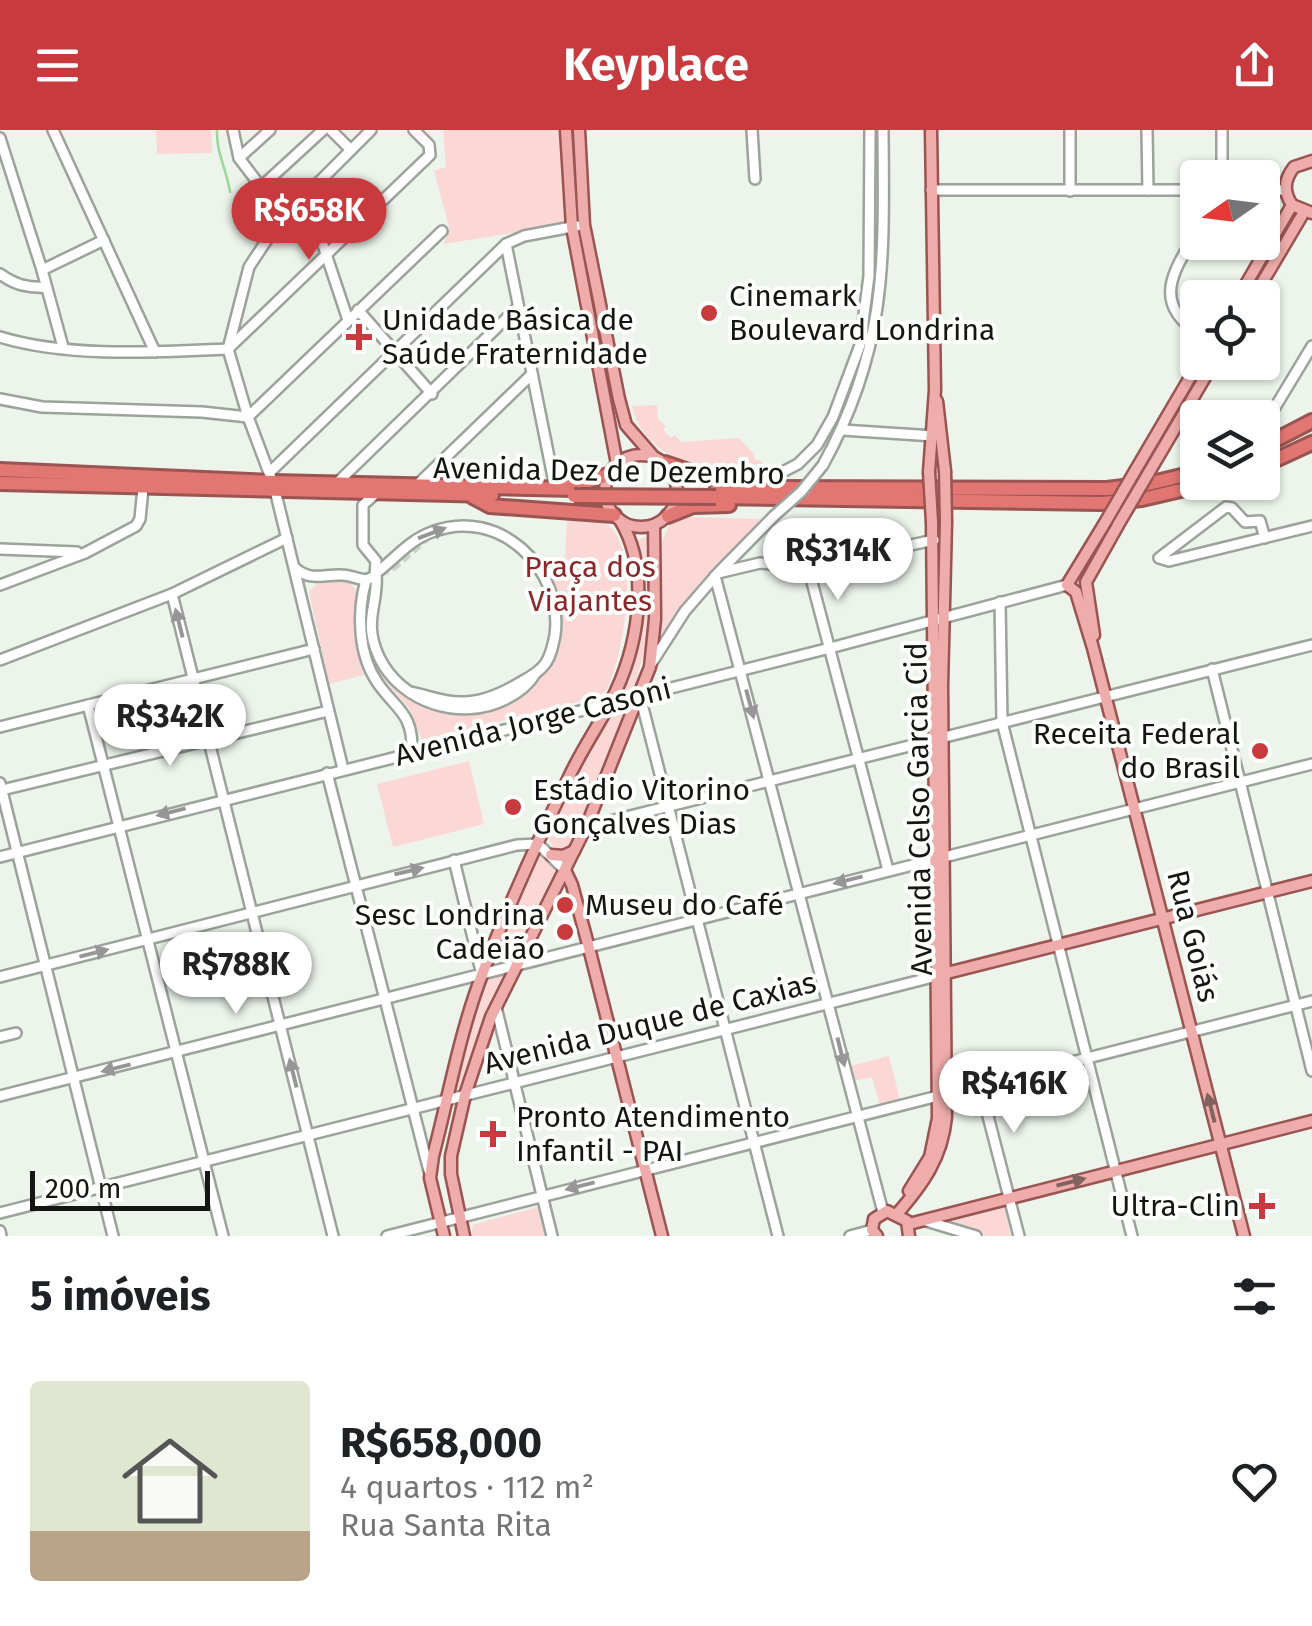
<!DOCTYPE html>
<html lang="pt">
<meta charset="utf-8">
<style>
:root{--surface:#fff;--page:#f6f6f6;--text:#202124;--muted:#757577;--accent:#c93a3f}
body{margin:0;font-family:"Fira Sans",sans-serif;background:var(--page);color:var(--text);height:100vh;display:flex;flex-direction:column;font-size:38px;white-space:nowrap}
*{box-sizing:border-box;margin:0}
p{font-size:32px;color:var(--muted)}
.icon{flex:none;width:55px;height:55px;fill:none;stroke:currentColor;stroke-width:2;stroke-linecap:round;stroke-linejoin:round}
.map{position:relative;height:1106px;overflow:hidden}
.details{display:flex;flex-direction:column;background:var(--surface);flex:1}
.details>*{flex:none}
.needle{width:65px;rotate:256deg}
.buttons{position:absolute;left:1180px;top:30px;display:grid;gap:20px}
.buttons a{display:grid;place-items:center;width:100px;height:100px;border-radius:10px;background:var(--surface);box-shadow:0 2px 8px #0004;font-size:50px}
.scale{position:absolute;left:30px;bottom:25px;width:180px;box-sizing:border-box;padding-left:10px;border:5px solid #141614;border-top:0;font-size:28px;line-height:35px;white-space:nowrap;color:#141614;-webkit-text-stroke:8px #fdfffd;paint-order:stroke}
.price{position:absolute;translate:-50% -85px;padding:0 22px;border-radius:35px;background:#fff;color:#222;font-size:32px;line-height:65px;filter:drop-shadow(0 2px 5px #0008)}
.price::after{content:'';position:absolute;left:50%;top:60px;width:30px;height:22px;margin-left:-15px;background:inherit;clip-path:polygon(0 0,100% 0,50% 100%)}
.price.active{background:var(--accent);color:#fff}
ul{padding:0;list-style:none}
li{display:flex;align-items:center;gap:30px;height:250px;padding:0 30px}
li span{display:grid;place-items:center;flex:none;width:280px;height:200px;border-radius:10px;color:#555}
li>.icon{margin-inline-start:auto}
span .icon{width:120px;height:120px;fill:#fffc;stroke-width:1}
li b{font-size:42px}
h2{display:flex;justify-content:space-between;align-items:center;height:120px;padding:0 30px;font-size:42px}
header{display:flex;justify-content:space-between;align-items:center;height:130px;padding:0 30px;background:var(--accent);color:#fff;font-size:45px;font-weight:700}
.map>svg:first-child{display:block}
.green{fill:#fbd8d6}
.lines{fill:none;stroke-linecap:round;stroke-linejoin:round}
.stream{stroke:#9cd79a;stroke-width:2.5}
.minor-tunnel{stroke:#ccd3cb;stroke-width:9;stroke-dasharray:9 4.5;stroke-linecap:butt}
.minor-casing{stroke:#9ba39b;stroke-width:14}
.major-casing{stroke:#9a5451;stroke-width:15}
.highway-casing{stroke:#9a5451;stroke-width:18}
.minor{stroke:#fff;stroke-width:9}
.major{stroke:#eeadaa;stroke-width:10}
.highway{stroke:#e27672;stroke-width:12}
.minor-bridge-casing{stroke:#9ba39b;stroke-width:14;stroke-linecap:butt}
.major-bridge-casing{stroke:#9a5451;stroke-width:15;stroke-linecap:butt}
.highway-bridge-casing{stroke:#9a5451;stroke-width:18;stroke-linecap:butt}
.minor-bridge{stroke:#fff;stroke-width:9}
.major-bridge{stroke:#eeadaa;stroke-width:10}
.highway-bridge{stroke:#e27672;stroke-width:12}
.oneway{fill:#959695}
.oneway2{fill:#81625f}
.poi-dot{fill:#c93a3f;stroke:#fdfffd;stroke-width:4}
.labels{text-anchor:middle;stroke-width:8;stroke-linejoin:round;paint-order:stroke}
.poi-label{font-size:30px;fill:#141614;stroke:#fdfffd;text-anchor:start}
.street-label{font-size:30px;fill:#141614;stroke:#fdfffd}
.park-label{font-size:30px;fill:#8a282b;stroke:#fdfffd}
</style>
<header><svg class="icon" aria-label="menu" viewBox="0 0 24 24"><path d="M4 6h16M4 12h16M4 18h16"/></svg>Keyplace<svg class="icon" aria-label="share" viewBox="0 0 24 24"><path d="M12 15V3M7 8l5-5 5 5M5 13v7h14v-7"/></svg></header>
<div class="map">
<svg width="1312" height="1106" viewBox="0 0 1312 1106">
<rect width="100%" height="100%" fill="#ecf4eb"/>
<g class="green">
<path d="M156 0H211L212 23 157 24Z"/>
<path d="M443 0H562L569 94 444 114 449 97 434 41 446 37Z"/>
<path d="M657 275 658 289 666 296 663 300 671 308 675 305 681 312 739 308 754 324V329L761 331 767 340 765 345C719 354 642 328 632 276Z"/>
<path d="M567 387C579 388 595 386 606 394 643 418 623 528 606 561L595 568 422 610 410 580 375 538 368 511C385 531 385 552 413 571 469 608 545 564 556 502 559 484 545 453 540 435L544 427H565Z"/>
<path d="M688 387 764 389 675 487 658 513V421L670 393Z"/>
<path d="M649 406V502L634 560 619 563 641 444 637 410Z"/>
<path d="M342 448 349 451 356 461V509L364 545 329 554 309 462 315 455Z"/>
<path d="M618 579 625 588 569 719 566 722 556 721 549 710 557 695 556 688 606 587Z"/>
<path d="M469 631 484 694 393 717 377 654Z"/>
<path d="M540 720 560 740 516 830 488 838Z"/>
<path d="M505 843 472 928 464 957 459 960 455 952 485 850Z"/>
<path d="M889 926 900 970 880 975 872 947 853 951 850 936Z"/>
<path d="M1004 1076 1011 1106H987L953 1093 954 1089Z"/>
<path d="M537 1077 541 1080 547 1106H471L473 1095Z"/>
</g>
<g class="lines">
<g class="stream">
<path d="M217 0C216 23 227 40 230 62"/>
<path d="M1282 320 1312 304"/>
</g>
<path class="minor-tunnel" d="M379 443 394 436 430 404"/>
<g class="minor-casing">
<g id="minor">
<path d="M53 0 155 222"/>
<path d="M233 0 239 28 261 57 323 0"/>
<path d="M331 0 351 20"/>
<path d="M752 0 755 49"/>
<path d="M1070 0V61"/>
<path d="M1147 0 1148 60"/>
<path d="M0 8 42 140 63 217"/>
<path d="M239 28 270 0"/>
<path d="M1222 48V0"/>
<path d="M931 60H1198"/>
<path d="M1262 60H1285"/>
<path d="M306 64 348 190"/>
<path d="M1198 101C1175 138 1150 172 1198 203"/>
<path d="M506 114 554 352"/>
<path d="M42 140 104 110"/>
<path d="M0 144C15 155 28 158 46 157"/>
<path d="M358 180 432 264"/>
<path d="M0 207C69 228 156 222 228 219"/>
<path d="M230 217 430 25 429 15 414 0"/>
<path d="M0 269 42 277 202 282 248 287 442 101"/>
<path d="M1265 294 1312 216"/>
<path d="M842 300 934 306"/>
<path d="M823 335C888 216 884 131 883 0"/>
<path d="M270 342 506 114 524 106 577 96"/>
<path d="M763 352 798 334 817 315 833 287 860 215 869 146 870 0"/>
<path d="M337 353 518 177"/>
<path d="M417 355 532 244"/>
<path d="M1265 408 1260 391 1245 392 1232 378 1226 377 1159 428 1169 431 1312 396"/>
<path d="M0 419 77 422"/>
<path d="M808 437 888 740"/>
<path d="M295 438C311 452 323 444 342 445 350 445 357 449 366 450L375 446 376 431 363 415V375L374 365"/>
<path d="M720 441 774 386"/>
<path d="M715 446 883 1082"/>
<path d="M366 450C357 482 358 524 377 552 396 580 413 582 412 621"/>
<path d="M0 455 85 423 136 396 140 389 143 358"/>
<path d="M172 464 333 1106"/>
<path d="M1000 472 1002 592 1132 1106"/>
<path d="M0 530 172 464 287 408"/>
<path d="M651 534 685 481 718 443 760 433 808 437 934 410"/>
<path d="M1212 539 1312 941"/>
<path d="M410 562C427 565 444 573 463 572 481 572 498 565 514 556 525 549 537 545 545 534 551 526 553 515 555 505 564 438 498 376 432 402 409 410 395 429 376 443 379 475 362 490 379 527 401 573 461 592 506 569 518 563 528 556 535 544"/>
<path d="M640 566 778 1106"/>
<path d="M88 575 223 1106"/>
<path d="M0 597 314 519"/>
<path d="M343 639 274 356 248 287 228 219 249 137 278 93 371 0"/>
<path d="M327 643 429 1041"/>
<path d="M0 653 113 1106"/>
<path d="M2 660 328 581"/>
<path d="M586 697 1312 515"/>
<path d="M0 727 830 518 1067 455"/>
<path d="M454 730 482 845"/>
<path d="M0 847 517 715 538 714 565 740"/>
<path d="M496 877 552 1106"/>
<path d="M0 907 16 903"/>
<path d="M980 955 1019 1106"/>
<path d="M0 966 1312 634"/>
<path d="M0 1083 937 846"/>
<path d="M926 1091 976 1106"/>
<path d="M0 1101 1 1106"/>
<path d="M387 1106 1312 871"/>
<path d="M850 1106 872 1100"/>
</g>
</g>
<g class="major-casing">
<g id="major">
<path d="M566 0 572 97 617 334"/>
<path d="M579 0 584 95 619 269 626 295 653 326"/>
<path d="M1312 31 1294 37C1284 50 1283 61 1292 75L1312 83"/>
<path d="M1238 168 1292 75"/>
<path d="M1253 168 1304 82"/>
<path d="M937 271 945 341"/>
<circle cx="641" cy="361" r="36"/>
<path d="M1135 341 1199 232"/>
<path d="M929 342 935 260 931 0"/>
<path d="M1148 344 1214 232"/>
<path d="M1103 396 1067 455 1076 462 1093 518 1244 1106"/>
<path d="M1094 505 1086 452 1118 395"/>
<path d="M551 725 563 726 574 721"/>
<path d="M565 740 572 755 589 818 662 1106"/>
<path d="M943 844 1312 751"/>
<path d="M909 1061 930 1027 938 988 932 392"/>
<path d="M897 1084C923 1054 942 1028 946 987L942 556 946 392"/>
<path d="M909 1094 1312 991"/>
<path d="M444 1106 430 1048 433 1026C449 965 460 901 483 842 508 776 538 710 569 647 581 621 597 598 610 573 638 520 652 443 620 390"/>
<path d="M464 1106 451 1044V1026L465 965 491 887 586 697 650 537 655 489 654 395"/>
<path d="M877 1106 872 1100 874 1089 887 1081 907 1091 909 1106"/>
</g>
</g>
<g class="highway-casing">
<g id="highway">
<path d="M1262 317 1312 291"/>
<path d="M665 333 700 345 741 351"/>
<path d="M1262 336 1312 313"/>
<path d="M0 340 273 352 575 359"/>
<path d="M567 352 589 351 608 345"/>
<path d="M0 353 492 365"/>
<path d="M717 358 1107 359 1148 354 1198 342"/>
<path d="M473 367 490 376 614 385"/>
<path d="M716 367 1102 373 1142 369 1215 352"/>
<path d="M668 386 693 376 729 375"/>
</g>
</g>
<use href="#minor" class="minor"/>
<use href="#major" class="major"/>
<use href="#highway" class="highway"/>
<g class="minor-bridge-casing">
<path id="minor-bridge" d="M774 386 801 362 823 335"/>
</g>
<g class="major-bridge-casing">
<g id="major-bridge">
<path d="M945 341 946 392"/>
<path d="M929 342 932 392"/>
<path d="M1118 395 1148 344"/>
<path d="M1103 396 1135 341"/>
</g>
</g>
<g class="highway-bridge-casing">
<path id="highway-bridge" d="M574 366 716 367"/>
</g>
<use href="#minor-bridge" class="minor-bridge"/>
<use href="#major-bridge" class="major-bridge"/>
<use href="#highway-bridge" class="highway-bridge"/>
</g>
<defs><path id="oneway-solid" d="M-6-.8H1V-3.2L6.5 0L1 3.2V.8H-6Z" transform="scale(2.5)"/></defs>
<g class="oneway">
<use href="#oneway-solid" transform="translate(432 403) rotate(-21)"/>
<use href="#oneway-solid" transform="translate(179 493) rotate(-104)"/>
<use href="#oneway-solid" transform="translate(750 574) rotate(75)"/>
<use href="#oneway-solid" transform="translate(171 682) rotate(166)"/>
<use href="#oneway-solid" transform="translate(409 741) rotate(-13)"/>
<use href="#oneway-solid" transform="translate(848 750) rotate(166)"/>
<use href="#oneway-solid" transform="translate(94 823) rotate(-14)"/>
<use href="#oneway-solid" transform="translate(841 922) rotate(76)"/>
<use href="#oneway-solid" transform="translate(116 938) rotate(166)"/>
<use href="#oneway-solid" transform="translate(293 943) rotate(-104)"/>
<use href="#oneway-solid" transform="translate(580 1056) rotate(166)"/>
</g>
<g class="oneway2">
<use href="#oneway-solid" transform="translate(1211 978) rotate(-104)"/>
<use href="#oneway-solid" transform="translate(1071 1052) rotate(-14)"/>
</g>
<g class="poi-dot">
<circle cx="709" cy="183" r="10"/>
<path d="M354 192h10v10h10v10h-10v10h-10v-10h-10v-10h10z"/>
<circle cx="1260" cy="621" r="10"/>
<circle cx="513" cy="677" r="10"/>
<circle cx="565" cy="775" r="10"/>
<circle cx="565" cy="802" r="10"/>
<path d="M488 989h10v10h10v10h-10v10h-10v-10h-10v-10h10z"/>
<path d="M1257 1061h10v10h10v10h-10v10h-10v-10h-10v-10h10z"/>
</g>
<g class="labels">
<g class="poi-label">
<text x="729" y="176">Cinemark<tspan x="729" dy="34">Boulevard Londrina</tspan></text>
<text x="382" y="200">Unidade Básica de<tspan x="382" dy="34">Saúde Fraternidade</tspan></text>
<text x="1240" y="614" text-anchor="end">Receita Federal<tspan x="1240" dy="34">do Brasil</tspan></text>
<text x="533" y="670">Estádio Vitorino<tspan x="533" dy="34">Gonçalves Dias</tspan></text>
<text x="585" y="785">Museu do Café</text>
<text x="545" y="795" text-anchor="end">Sesc Londrina<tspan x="545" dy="34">Cadeião</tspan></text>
<text x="516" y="997">Pronto Atendimento<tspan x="516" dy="34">Infantil - PAI</tspan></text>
<text x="1240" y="1086" text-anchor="end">Ultra-Clin</text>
</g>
<g class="street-label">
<text transform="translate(609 341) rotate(1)" y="10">Avenida Dez de Dezembro</text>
<text transform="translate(533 592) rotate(-14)" y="10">Avenida Jorge Casoni</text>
<text transform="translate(919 679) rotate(-91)" y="10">Avenida Celso Garcia Cid</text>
<text transform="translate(1193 806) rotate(76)" y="10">Rua Goiás</text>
<text transform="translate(650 893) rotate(-14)" y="10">Avenida Duque de Caxias</text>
</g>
<g class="park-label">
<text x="590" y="447">Praça dos<tspan x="590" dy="34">Viajantes</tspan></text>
</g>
</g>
</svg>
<div class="buttons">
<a><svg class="needle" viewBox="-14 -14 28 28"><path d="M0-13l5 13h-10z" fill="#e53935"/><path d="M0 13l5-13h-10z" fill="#757577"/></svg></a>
<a><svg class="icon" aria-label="locate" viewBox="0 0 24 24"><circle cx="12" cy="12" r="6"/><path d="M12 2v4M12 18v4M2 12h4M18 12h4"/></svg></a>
<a><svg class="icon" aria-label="layers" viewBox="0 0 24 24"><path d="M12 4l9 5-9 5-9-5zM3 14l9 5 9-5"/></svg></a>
</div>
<div class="scale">200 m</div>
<b class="price active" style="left:309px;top:133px">R$658K</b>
<b class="price" style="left:838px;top:473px">R$314K</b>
<b class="price" style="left:170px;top:639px">R$342K</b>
<b class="price" style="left:236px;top:887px">R$788K</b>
<b class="price" style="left:1014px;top:1006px">R$416K</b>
</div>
<section class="details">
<h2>5 imóveis<svg class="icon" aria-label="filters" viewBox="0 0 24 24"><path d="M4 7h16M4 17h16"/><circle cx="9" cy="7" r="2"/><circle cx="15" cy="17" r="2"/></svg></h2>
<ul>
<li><span style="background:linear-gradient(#dfe7d0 75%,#b9a48a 0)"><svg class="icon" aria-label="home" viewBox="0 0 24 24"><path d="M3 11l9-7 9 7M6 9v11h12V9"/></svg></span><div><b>R$658,000</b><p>4 quartos · 112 m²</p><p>Rua Santa Rita</p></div><svg class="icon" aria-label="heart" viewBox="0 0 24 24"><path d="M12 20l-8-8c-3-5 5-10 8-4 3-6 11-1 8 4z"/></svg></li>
</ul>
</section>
